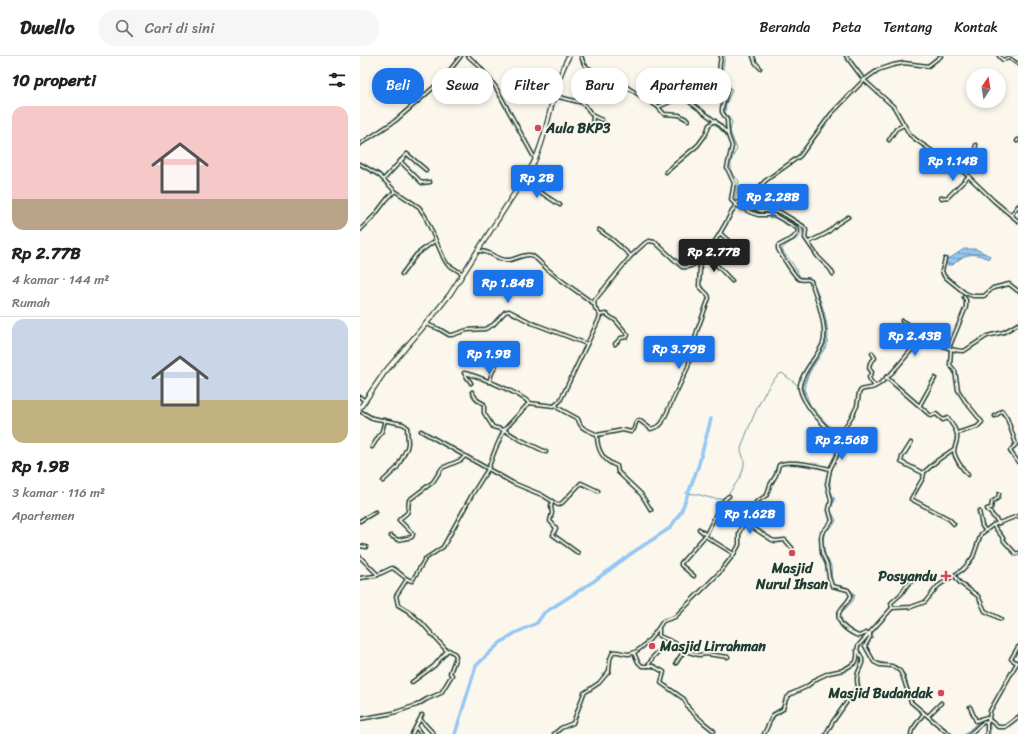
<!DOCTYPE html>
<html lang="id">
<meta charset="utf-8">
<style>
:root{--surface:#fff;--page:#f6f6f6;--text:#202124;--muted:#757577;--line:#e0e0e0;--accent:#1a73e8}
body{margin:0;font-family:Sriracha,sans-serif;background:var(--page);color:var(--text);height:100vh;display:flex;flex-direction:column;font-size:15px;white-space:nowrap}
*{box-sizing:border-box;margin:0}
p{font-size:13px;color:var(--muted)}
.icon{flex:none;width:22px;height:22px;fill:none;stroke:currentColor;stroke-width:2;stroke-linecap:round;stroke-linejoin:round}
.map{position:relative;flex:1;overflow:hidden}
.side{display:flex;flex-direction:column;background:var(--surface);width:360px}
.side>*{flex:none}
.hud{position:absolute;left:12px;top:12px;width:380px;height:36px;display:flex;gap:8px}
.needle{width:26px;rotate:12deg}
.buttons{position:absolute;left:606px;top:12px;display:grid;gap:8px}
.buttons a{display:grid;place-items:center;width:40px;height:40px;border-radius:50%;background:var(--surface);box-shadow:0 2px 6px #0003;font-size:20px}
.price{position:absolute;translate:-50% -34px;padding:0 9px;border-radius:4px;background:var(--accent);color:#fff;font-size:13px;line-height:26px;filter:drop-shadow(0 1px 2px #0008)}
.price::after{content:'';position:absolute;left:50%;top:24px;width:12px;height:9px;margin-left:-6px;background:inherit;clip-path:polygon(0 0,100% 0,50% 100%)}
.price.on{background:#222;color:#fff}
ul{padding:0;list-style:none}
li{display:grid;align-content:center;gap:8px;height:212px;padding:0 12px}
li+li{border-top:1px solid var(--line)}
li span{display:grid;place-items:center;height:124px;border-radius:12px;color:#555}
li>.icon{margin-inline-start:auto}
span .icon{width:72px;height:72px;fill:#fffc;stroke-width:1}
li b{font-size:17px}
h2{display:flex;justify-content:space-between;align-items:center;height:48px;padding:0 12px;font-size:17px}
.chip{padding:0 14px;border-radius:16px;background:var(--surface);box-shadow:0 2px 6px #0003;font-size:14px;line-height:36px}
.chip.on{background:var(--accent);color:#fff}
header{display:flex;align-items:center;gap:24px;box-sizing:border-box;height:56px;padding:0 20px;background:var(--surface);border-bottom:1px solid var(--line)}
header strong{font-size:19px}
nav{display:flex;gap:22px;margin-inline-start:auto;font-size:14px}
.search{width:280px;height:36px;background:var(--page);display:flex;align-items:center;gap:10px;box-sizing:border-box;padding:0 14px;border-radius:16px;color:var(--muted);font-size:15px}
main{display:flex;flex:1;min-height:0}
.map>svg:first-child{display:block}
.water{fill:url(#water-rules);stroke:#6690a6}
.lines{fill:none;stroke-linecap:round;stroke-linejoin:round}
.stream{stroke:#6690a6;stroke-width:1}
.river{stroke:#95c7f2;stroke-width:3.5}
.minor-casing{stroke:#1f3d34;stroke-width:5}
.tertiary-casing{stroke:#1f3d34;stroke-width:5}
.primary-casing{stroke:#1f3d34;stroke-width:6}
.minor{stroke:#fbf7ec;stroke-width:2}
.tertiary{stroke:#fbf7ec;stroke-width:2}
.primary{stroke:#fbf7ec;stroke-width:3.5}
.poi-dot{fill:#d1495b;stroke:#fbf7ec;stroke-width:1.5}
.labels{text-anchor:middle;stroke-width:3.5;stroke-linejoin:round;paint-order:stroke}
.poi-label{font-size:14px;font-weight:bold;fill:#1f3d34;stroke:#fbf7ec;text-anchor:start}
</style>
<header>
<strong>Dwello</strong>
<div class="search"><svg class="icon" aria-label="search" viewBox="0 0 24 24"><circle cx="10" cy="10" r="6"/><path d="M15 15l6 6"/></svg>Cari di sini</div>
<nav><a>Beranda</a><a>Peta</a><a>Tentang</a><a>Kontak</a></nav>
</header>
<main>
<section class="side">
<h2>10 properti<svg class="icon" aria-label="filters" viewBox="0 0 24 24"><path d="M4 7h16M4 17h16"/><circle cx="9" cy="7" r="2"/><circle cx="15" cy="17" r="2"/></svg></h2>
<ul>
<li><span style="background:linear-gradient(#f6c9c9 75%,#b9a48a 0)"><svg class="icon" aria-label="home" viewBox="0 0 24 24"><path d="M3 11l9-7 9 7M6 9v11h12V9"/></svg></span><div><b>Rp 2.77B</b><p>4 kamar · 144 m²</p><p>Rumah</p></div></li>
<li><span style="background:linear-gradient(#c9d6e8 65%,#c2b280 0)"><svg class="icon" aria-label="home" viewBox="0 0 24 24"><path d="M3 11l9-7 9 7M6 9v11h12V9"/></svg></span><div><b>Rp 1.9B</b><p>3 kamar · 116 m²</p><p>Apartemen</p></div></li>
</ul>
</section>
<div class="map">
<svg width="658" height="678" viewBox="0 0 658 678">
<defs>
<pattern id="water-rules" width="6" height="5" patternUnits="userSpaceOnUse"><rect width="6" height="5" fill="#95c7f2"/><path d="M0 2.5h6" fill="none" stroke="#79a3c5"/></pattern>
</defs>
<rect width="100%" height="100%" fill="#fbf7ec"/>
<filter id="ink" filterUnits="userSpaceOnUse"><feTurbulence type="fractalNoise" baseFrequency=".025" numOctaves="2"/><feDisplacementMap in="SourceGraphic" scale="8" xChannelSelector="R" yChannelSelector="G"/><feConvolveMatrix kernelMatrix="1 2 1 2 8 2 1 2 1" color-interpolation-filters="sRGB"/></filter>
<g filter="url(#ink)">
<path class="water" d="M604 193H616L630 200 629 203C614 196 604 197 593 209H585L587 202H590Z"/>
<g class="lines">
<g class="stream">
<path d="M365 0 362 18 363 23 372 34 366 48 365 56 372 66 370 76 377 93C369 107 368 113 379 125L375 144 398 157 411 156"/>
<path d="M414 157 423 160 443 175C439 185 428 185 422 193L423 196 433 208 440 221 449 222 452 224C459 239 474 277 465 292 458 304 446 318 444 333L450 349 468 369 479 377 481 392V397L472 412 470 423V434L475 444 470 454 476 464C474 472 466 472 464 479 462 485 464 495 466 501 468 505 470 507 471 510 472 516 470 523 474 529 485 531 488 529 495 539L493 545 480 558C481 568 490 573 498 578L508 574 513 579 507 587V590L515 605 537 610 544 617 554 647 593 678"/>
<path d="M445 338 442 331 450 313 466 287V271L460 245"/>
<path d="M462 364 478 380 480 394 478 399"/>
<path d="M468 426 474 446"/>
<path d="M325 437C330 437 335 438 340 439 357 444 364 447 374 430 379 423 383 417 384 408 385 402 381 398 381 393 386 377 407 322 422 317L439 330"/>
<path d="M464 476 474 468 471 458"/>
<path d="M467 504 469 509 470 522"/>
<path d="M483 553 491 545 493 539 489 533"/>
<path d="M507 575 511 579 510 583"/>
<path d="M542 616 546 626"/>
<path d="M564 656 590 676"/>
<path d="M626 665 629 670 628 676"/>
<path d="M605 678 619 665"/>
<path d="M606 678 623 663C631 666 630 670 630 678"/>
</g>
<path class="river" d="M95 678 116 610 126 600 140 587 155 577 177 567 184 557 234 525 272 497 310 472 321 456 338 411 351 363"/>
<g class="minor-casing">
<g id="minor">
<path d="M108 0 119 10 135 30 175 103"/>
<path d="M221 0 224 8 228 12 262 28 298 51 319 42 323 41 355 65 349 69 346 78 338 89 306 116"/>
<path d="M361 0C358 18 358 18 368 32L362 52V56L367 64 368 79 372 90 367 112 374 127 371 144 376 149 392 157 398 159H414L437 172 438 176 433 182 418 190V193C421 199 435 221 439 223 443 225 447 222 451 225 456 240 468 272 463 287 459 299 438 320 440 333 443 347 456 361 466 371 469 374 474 377 477 381 478 384 478 387 478 390"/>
<path d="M393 0 395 6 400 12"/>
<path d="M639 0 643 4 649 2 658 8"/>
<path d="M195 40 223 47 233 60 232 72"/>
<path d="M294 48 305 38"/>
<path d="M298 51 304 58 319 59 328 64"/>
<path d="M233 60 242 64"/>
<path d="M355 65 368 78"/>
<path d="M529 84 536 73 544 69"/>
<path d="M657 85 658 84"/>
<path d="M0 88 35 65 65 39 83 23 101 0"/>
<path d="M40 105 62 127 70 126"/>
<path d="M606 118 613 109 610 103 615 93 616 89"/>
<path d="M24 123 47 98 66 114"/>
<path d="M163 125 200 149"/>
<path d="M581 142 588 141 609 120"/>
<path d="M383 145 390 150 401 155 420 156 443 170 446 174 445 182 458 201 470 213 473 218"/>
<path d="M651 159 658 150"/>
<path d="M0 174 14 160 27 143 35 135"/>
<path d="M239 174 253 184 271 200"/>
<path d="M360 177 372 188"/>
<path d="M449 186 467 177 477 168 488 161"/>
<path d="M117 195C132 194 135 204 146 204 154 205 161 198 170 199 175 200 180 207 184 210 199 224 217 235 234 248"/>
<path d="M346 198 372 225"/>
<path d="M585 203 582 215 584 220 605 237 613 240H624L633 232 649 228 658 235"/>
<path d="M42 218 56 199 69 189 75 185"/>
<path d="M240 259 246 258 256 265 268 279 267 281 261 282 255 288"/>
<path d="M542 265 565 279"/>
<path d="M66 268 79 273 89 279H92L107 274 125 273 133 269 145 256 149 255 172 267 227 288"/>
<path d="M589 292 606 251V244L604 241"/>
<path d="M591 293 590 309 595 315 598 334 605 345 622 366 617 371 597 377"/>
<path d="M512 297 515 302 510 307 509 312 512 316 509 321 510 324 515 330"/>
<path d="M526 321 571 360 576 358 583 364 588 362C591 368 596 372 597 379 598 385 595 389 594 394 594 403 603 413 608 419"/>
<path d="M129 326 132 317 140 300"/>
<path d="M111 327 104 317C116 319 162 338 169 347"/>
<path d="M112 336 117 344 124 348V357L133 371 144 374 157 382 186 396"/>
<path d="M0 341 5 345"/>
<path d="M196 349 198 352 218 363C221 375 228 373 237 379L263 374 271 376 274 373 276 366 279 364 291 373 299 370 302 367 328 311 337 275 349 242 348 239 339 230 340 212 338 205"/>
<path d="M560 349 575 322"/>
<path d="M0 355 12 362 43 368 47 371 48 387 47 392 37 412 23 425"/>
<path d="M635 360 642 355 647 362 656 388 650 395 658 406"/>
<path d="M61 375 153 427 182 439 198 449 202 447 221 427 238 435"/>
<path d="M237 379C237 393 243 405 257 410L258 416 281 438 291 454"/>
<path d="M551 387 542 401 541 406 563 417 578 404 594 393"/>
<path d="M484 388 487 389 497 385 505 391"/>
<path d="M12 391 22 375 25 364"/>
<path d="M470 413 477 399 478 390 484 389 483 374 492 360 497 350 499 337 501 334C506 332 510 333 514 331 530 324 550 294 563 280L565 279C577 287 589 295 604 295L627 280 644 276 658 268"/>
<path d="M564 417 563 422 551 443 589 463 594 468"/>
<path d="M369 440C360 444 351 471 345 480L374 498"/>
<path d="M192 445 191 450 192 457 190 465 196 472 193 479 218 497"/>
<path d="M360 448 373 454 384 466 412 484 415 485 425 484 432 492"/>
<path d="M619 455 622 470 625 474"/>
<path d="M0 465 15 456"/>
<path d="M639 467 627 453 631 452 632 446 638 442 639 438"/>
<path d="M633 469 643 482 644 485 656 498 658 497"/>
<path d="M339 473 346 479"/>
<path d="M31 480 38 484 52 481 53 478 39 464C50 453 47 462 49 444L73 426 82 412 101 404 105 400"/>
<path d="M0 490 6 491"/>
<path d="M0 501 18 519"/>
<path d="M594 519 600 527 618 540 625 555 641 563"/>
<path d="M334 520 321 509V507L345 480"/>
<path d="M532 552 531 547 541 538 547 529 551 526"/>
<path d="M299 573V580L315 587 322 594 339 599 347 598 368 601"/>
<path d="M274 597 278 606 282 610H293L304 616 301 627 324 643 329 653 344 667 354 675"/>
<path d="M316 607 324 595"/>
<path d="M288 610 293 601 298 596"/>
<path d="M52 626 74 610 87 595"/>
<path d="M610 651 616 665 623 662H627L638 671H645L658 661"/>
<path d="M568 660 581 647"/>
<path d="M0 663 33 657 57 649 67 643 81 637 92 619 90 617 96 601 95 598 89 594 87 595 62 567 48 555 38 549 36 540 47 523"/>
<path d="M60 663 74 678"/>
<path d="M627 667 629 664 630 655 657 607 651 603 658 591"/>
<path d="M56 671 61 678"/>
<path d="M52 678 62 659"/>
<path d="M194 678 201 672 213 667 224 637 239 627 249 615 250 603 253 596C258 595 263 598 269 598 282 596 296 576 303 565L315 561 360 516 374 498 379 489V477L384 466 394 457 396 446 407 439 410 429 416 419 419 409C428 403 459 410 470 413L467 428 471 444 469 454 472 465 462 477 461 481 462 497 467 508 469 521 472 530 488 534 491 539C489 545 485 548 482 552 472 564 486 574 496 579L499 580 507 577 510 578V581L505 590 514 606 520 609 532 610 540 615 543 621 551 646 589 678"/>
<path d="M466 678 472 667 498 630C497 627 497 625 497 623 497 608 509 610 497 594"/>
<path d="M551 678 552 674 564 657"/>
<path d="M610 678 620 669 624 666 627 667V678"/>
</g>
</g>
<g class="tertiary-casing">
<g id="tertiary">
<path d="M486 0 504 24 534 51 550 79 559 86 606 118 634 145 658 165"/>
<path d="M0 108 19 119 35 135 59 151 65 160 84 203 87 208 103 218"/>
<path d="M0 522 15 520 32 512C39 515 44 523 52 525L65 503 83 491 113 437 128 413 135 394 144 374 169 347 194 350 200 345 239 263 240 259 235 252 234 245 271 200 285 187 289 185 295 186 322 211C344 215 367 164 376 148L380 145 388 142 393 139 405 125 440 100 471 58 504 24 518 14 533 9 544 7 568 10 581 0"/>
<path d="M404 678 413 659 423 653 426 643 431 638 446 631 458 622 469 617 483 614 495 607C499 602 496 596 498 590L532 552 551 551 565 546 578 530 602 514 607 509 613 501 621 478 633 469 658 460"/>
</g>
</g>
<g class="primary-casing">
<path id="primary" d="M0 352 24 317 75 257 90 238 172 110C190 76 190 34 209 0"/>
</g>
<use href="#minor" class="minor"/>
<use href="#tertiary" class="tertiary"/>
<use href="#primary" class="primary"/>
</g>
</g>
<g class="poi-dot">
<circle cx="178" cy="72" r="4"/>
<circle cx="432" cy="497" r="4"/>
<path d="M584 514h4v4h4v4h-4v4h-4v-4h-4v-4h4z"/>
<circle cx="292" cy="590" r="4"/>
<circle cx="581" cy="637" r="4"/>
</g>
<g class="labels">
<g class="poi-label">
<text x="186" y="77">Aula BKP3</text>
<text x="432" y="517" text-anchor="middle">Masjid<tspan x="432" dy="16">Nurul Ihsan</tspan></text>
<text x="577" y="525" text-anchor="end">Posyandu</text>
<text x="300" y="595">Masjid Lirrahman</text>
<text x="573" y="642" text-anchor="end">Masjid Budandak</text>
</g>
</g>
</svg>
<div class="buttons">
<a><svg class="needle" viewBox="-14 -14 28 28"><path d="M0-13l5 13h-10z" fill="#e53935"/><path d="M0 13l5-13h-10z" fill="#757577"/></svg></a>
</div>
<b class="price" style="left:593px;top:126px">Rp 1.14B</b>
<b class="price" style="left:177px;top:143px">Rp 2B</b>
<b class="price" style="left:413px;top:162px">Rp 2.28B</b>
<b class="price on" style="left:354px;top:217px">Rp 2.77B</b>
<b class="price" style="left:148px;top:248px">Rp 1.84B</b>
<b class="price" style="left:555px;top:301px">Rp 2.43B</b>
<b class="price" style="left:319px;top:314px">Rp 3.79B</b>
<b class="price" style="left:129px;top:319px">Rp 1.9B</b>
<b class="price" style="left:482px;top:405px">Rp 2.56B</b>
<b class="price" style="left:390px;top:479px">Rp 1.62B</b>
<div class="hud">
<a class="chip on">Beli</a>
<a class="chip">Sewa</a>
<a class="chip">Filter</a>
<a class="chip">Baru</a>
<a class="chip">Apartemen</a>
</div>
</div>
</main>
